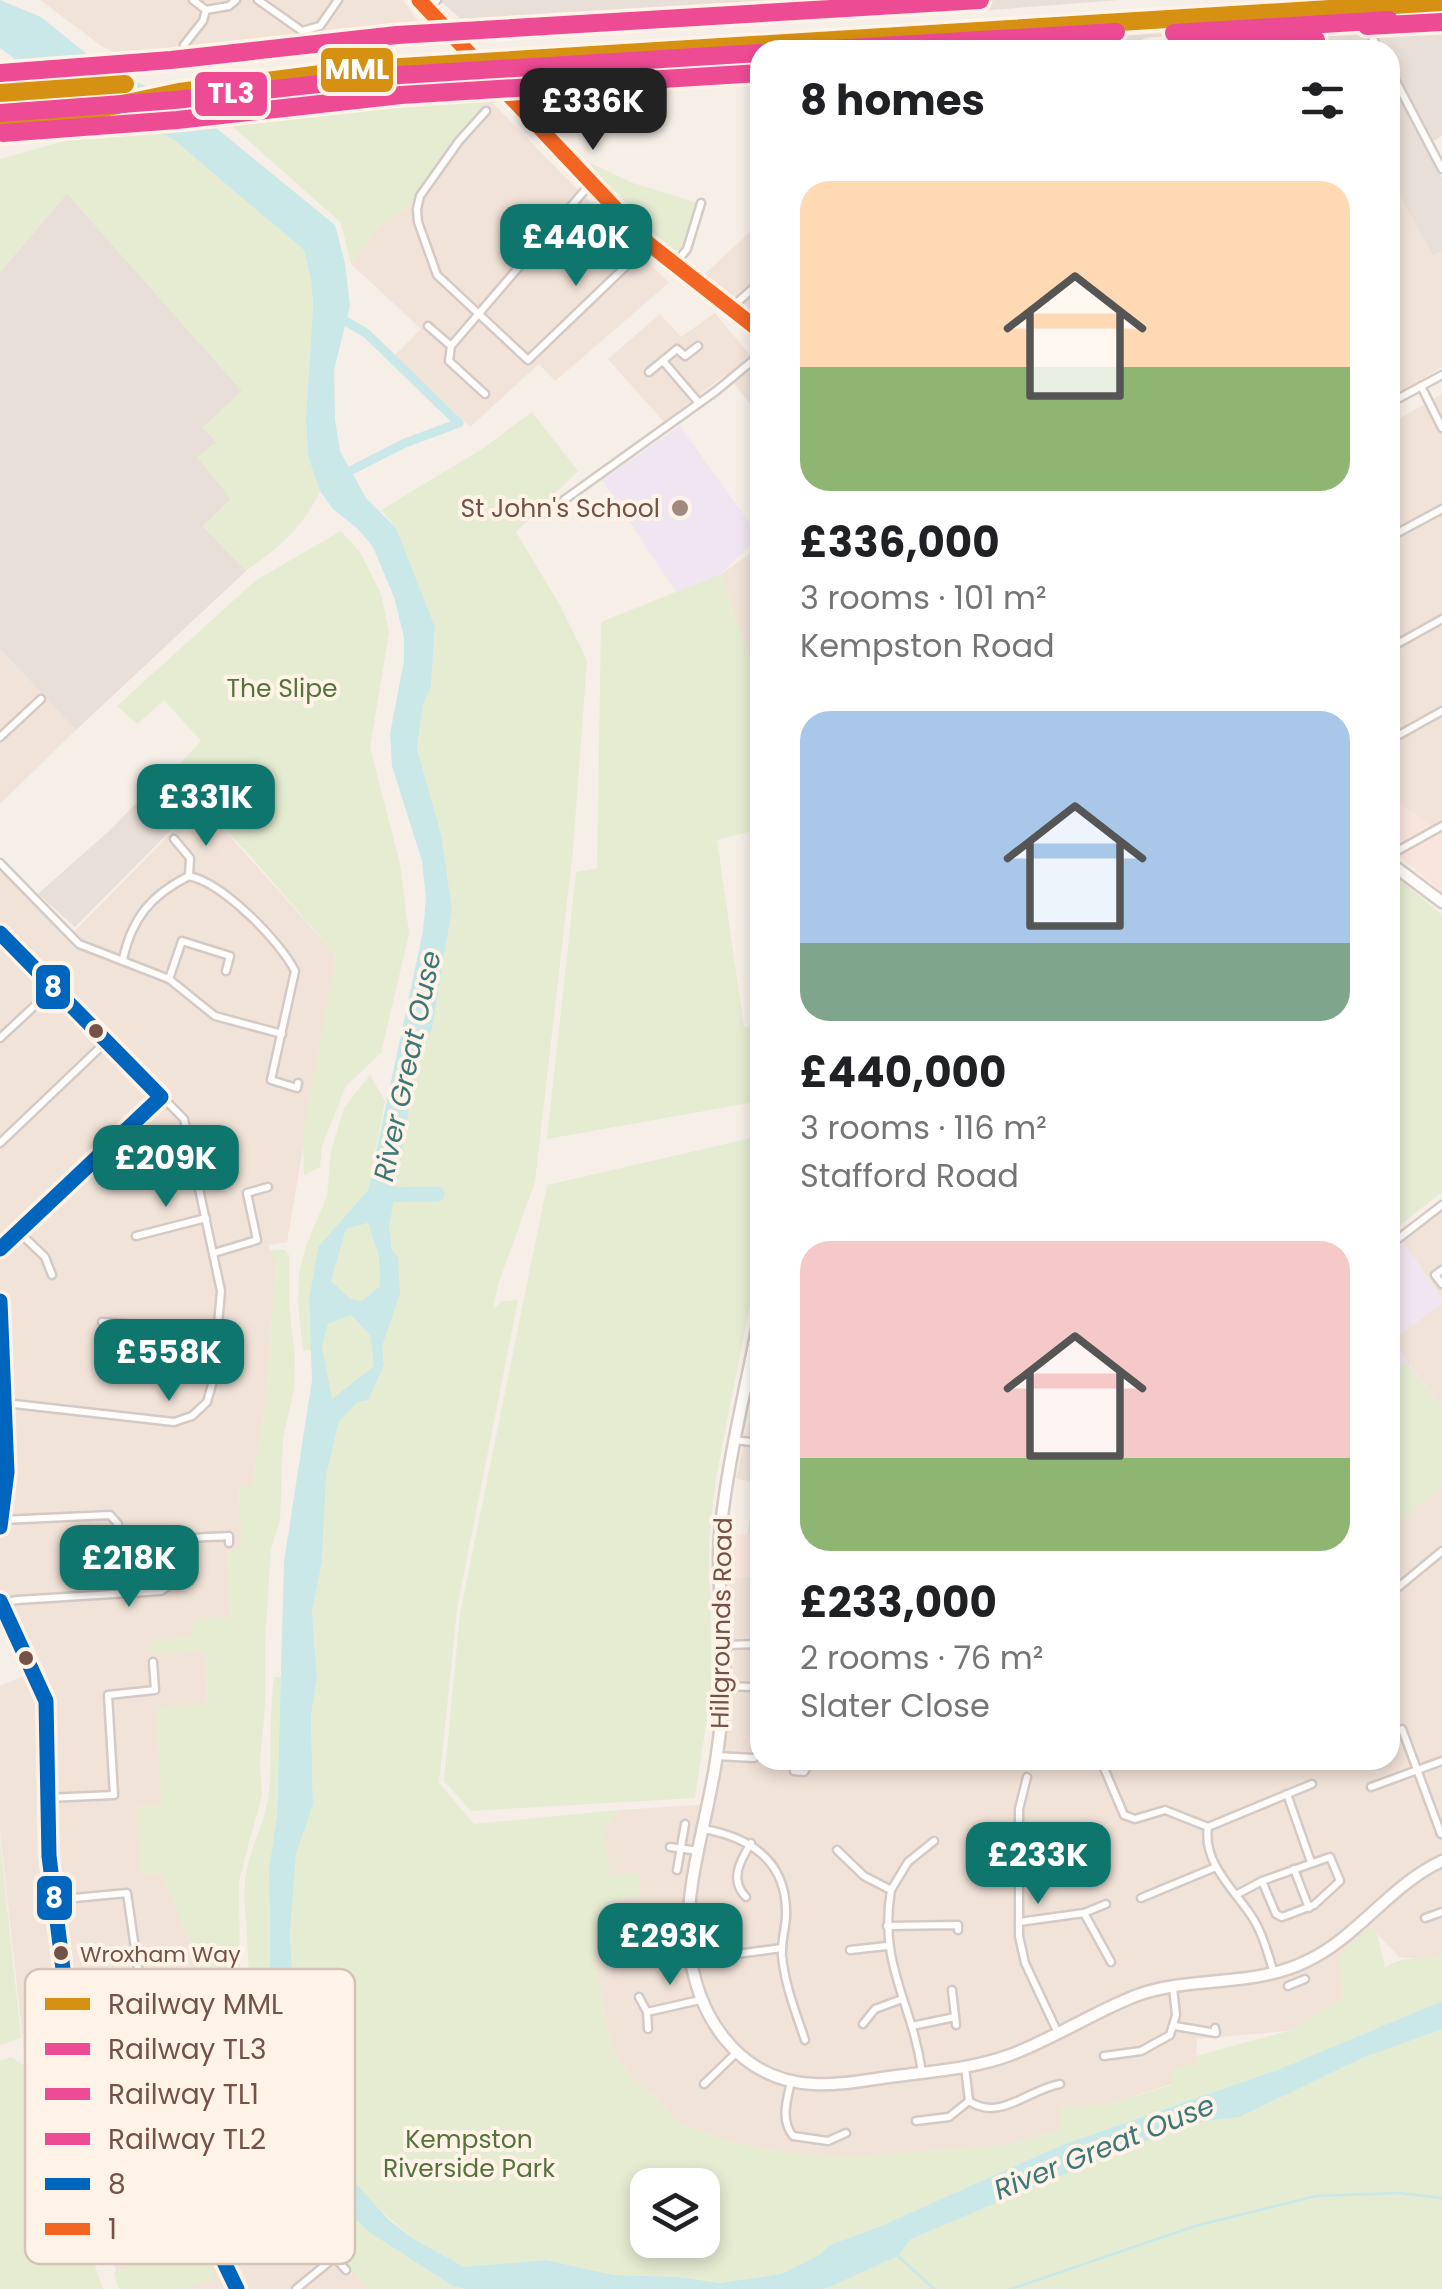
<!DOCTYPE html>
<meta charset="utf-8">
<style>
:root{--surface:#fff;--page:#f2f2f2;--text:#202124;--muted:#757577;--accent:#0f766e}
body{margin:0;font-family:Poppins,sans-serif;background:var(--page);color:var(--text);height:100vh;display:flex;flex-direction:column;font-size:38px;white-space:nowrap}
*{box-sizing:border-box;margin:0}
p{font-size:32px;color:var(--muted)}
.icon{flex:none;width:55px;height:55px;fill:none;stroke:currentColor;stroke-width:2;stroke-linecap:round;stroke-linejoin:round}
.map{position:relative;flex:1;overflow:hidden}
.panel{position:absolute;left:750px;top:40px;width:650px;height:1730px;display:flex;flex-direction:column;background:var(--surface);border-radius:30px;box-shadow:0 5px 15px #0003}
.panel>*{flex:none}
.tools{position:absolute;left:630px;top:2168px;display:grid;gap:20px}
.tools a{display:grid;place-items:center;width:90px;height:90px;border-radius:20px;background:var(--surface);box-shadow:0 5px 15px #0003;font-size:50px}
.price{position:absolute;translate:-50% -85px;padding:0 22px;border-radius:20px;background:var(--accent);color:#fff;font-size:32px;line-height:65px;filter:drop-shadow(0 2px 5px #0008)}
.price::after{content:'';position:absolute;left:50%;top:60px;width:30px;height:22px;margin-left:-15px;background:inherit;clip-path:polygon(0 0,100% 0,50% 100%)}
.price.active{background:#222;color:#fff}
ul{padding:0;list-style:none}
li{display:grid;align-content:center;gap:20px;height:530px;padding:0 50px}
li span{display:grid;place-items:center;height:310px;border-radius:30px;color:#555}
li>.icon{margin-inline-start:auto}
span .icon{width:180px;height:180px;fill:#fffc;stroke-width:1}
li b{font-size:42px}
h2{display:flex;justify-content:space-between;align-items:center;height:120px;padding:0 50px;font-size:42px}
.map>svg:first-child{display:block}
.residential{fill:#f2e3d8}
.commercial{fill:#fae5de}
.industrial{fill:#e9dfd9}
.education{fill:#f0e6f1}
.green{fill:#e5ecd2;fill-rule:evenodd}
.water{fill:#c9e8e7;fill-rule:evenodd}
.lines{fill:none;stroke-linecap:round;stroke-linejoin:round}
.stream{stroke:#c9e8e7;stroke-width:2.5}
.canal{stroke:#c9e8e7;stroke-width:9}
.river{stroke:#c9e8e7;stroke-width:15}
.street-casing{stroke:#d4cac5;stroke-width:11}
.secondary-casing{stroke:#d5cac4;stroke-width:15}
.street{stroke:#fefdfc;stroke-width:6}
.secondary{stroke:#fefdfc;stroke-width:10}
.bus-1-casing{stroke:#fff3e8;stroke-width:22}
.bus-2-casing{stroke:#fff3e8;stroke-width:22}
.bus-1{stroke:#0065bd;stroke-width:15}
.bus-2{stroke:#f26522;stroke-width:15}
.rail-1-casing{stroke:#fff3e8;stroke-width:25}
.rail-2-casing{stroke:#fff3e8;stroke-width:25}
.rail-3-casing{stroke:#fff3e8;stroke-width:25}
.rail-4-casing{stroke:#fff3e8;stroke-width:25}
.rail-1{stroke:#d69112;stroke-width:18}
.rail-2{stroke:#ee4b95;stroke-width:18}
.rail-3{stroke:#ee4b95;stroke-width:18}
.rail-4{stroke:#ee4b95;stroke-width:18}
.poi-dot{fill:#a28980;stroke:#fff3e8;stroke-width:4}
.bus-dot{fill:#745248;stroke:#fff3e8;stroke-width:4}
.labels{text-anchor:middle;stroke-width:8;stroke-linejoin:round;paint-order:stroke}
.bus-label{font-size:22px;fill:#745248;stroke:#fff3e8;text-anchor:start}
.poi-label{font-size:25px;fill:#745248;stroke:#fff3e8;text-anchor:end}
.park-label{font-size:25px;fill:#55743d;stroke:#fff3e8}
.street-label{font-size:25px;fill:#745248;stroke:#fff3e8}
.water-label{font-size:28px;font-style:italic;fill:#3c787a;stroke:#fff3e8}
.key{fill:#fff3e8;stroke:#d5c3b8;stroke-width:2.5}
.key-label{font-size:28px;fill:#745248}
.line-badge{stroke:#fff3e8;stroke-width:4}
.badge-label{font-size:28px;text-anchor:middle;font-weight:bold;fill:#fff}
</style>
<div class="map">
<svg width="1442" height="2289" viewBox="0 0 1442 2289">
<rect width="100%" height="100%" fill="#f6efe8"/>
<g class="residential">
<path d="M40 0H403L419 23 396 37 132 62 100 45Z"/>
<path d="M488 98 669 283 555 381 539 364 470 427 395 355 421 329 351 264 379 226 409 206 435 163Z"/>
<path d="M1390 179 1433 254 1442 251V367L1390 398Z"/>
<path d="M760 222V322L704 275Z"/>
<path d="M715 313 760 367V416L726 374 664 422 608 359 660 314 681 337Z"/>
<path d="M1442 394V834L1390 796V424Z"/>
<path d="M760 547V690L721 574Z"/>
<path d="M0 649 76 730 1 803 0 802Z"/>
<path d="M200 803 336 955 287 1242 268 1245 276 1263 265 1409 252 1486 239 1487 242 1540 237 1550 227 1552 231 1617 194 1619V1636L152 1641V1655L205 1651 207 1704 162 1804 137 1807 141 1874 162 1873 194 1952 199 1989 75 2035 24 2050 0 1832V1686L25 1675 0 1623V863L70 936Z"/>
<path d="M1442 1211V1298L1403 1242Z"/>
<path d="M1442 1303V1406L1391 1341Z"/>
<path d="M760 1380V1534L748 1533 755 1484 736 1478Z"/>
<path d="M1442 1486V1954L1428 1960 1399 1957 1371 1927 1340 1954 1343 2000 1288 2031 1197 2039 1196 2065 1172 2084 1107 2104 1062 2107 1059 2130 1007 2145 845 2157 778 2152 724 2140 676 2121 656 2097 634 2081 619 2061 607 2028 594 1951 595 1934 610 1902 604 1829 619 1810 712 1804 734 1655 728 1579 760 1575V1760H1390V1529Z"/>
<path d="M139 2071 150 2079 158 2093H170L210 2108 259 2083 303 2190 307 2219 368 2289H119L115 2267 61 2114 108 2085 130 2084Z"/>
</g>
<g class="commercial">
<path d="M1390 796 1442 834V892L1390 848Z"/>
<path d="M760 1532V1575L728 1579 729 1535Z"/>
</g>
<g class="industrial">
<path d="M439 0H1120L887 18 484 39Z"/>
<path d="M1442 11V136L1426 146 1442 179V251L1433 255 1390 179V50H1045V42Z"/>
<path d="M67 193 243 392 203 427 216 442 231 499 203 526 246 571 76 730 0 649V272Z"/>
<path d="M165 774 195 806 75 927 38 894 110 830Z"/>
</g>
<g class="education">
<path d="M680 426 759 536 721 574 676 592 602 480Z"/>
<path d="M1403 1242 1442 1298V1303L1391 1341 1442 1406V1486L1390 1529V1252Z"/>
</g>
<g class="green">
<path d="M464 72 488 98 435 163 409 206 379 226 351 264 341 223 204 101Z"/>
<path d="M131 117 174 140 304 250 311 279 313 306 306 418 308 456 320 491C304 527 277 549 246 571L203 526 231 499 197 457 216 442 203 427 242 391 67 194 0 272V159L61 142Z"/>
<path d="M588 162 633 183 698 203 683 248 672 252 646 228Z"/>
<path d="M532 412 578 471 516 532 561 607 587 660 573 850 535 1182 498 1285 493 1309 502 1301 518 1300 458 1603 439 1783 474 1824 619 1810 604 1829 610 1875 638 1872 641 1897 610 1902 595 1934 594 1951 607 2028 619 2061 634 2081 656 2097 676 2121 724 2140 778 2152 845 2157 1007 2145 1059 2130 1062 2107 1107 2104 1172 2085 1173 2067 1196 2065V2056L1288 2031 1342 2000 1339 1954 1371 1926 1377 1933 1385 1968C1407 1952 1418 1964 1442 1954V2001L1280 2069 1062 2145 881 2226 830 2245 819 2255 781 2274 720 2283 680 2277 614 2275 546 2260 464 2267 412 2238 369 2200 346 2173 319 2127 296 2047 290 1933 296 1854 313 1805 311 1715 317 1677 312 1612 322 1562 326 1476 339 1421 384 1365 382 1346 392 1250 389 1228 393 1197 419 1048 432 1029 452 909 441 834 417 749 423 704 431 687 435 627 396 528 381 510 482 449ZM648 2185H702V2240H648Z"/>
<path d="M341 531 360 552 381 594 389 633 370 747 400 864 409 934 381 1053 346 1086 322 1146 320 1167 304 1175 303 1135 336 955 253 859 171 773 201 741 164 700 137 724 117 706 256 580Z"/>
<path d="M721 574 760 690V829L717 840 744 1027 760 1025V1088L753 1090 755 1102 547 1139 576 872 597 868 601 622Z"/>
<path d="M1390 871 1442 915V1192L1390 1233Z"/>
<path d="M370 1075 385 1101 368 1190 318 1247 309 1299 311 1350 303 1351 298 1304 299 1273 306 1246 327 1196 331 1151 344 1108Z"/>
<path d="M760 1136V1253L716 1478 709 1539 712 1685 695 1798 471 1811 444 1781 460 1614 547 1185Z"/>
<path d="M368 1223 379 1257 380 1286 362 1301 351 1299 331 1281 346 1229Z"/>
<path d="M269 1250H285L289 1255V1303L295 1357 294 1390 283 1438 280 1521 271 1549 265 1642V1707L260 1761 262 1795 239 1881 240 1973 215 1983 241 1975 244 2013 259 2083 210 2108 178 2117 170 2093 158 2094C147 2074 113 2050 90 2054L81 2048 75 2037 199 1990 194 1952 162 1873 140 1874 137 1807 162 1804 155 1707 207 1704 205 1651 151 1655 152 1640 194 1636 193 1619 231 1617 227 1552 237 1550 242 1540 239 1486H252L265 1409 276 1264Z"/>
<path d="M351 1315 370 1335 374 1366 331 1400 322 1345 328 1324Z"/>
<path d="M1406 1362 1442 1407V1486L1390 1529V1376Z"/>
<path d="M274 1677H281L277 1816 269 1869 271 2040 303 2145 372 2234 451 2285 463 2289H368L307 2220 236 2259 220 2230 315 2187C258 2120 250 2019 247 1933 246 1916 243 1897 245 1880 248 1850 267 1821 269 1791 272 1753 269 1715 274 1677Z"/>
<path d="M0 1838 21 2038 0 2045Z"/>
<path d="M1442 2029V2289H825L898 2256 911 2239 1017 2194 1165 2133 1206 2121 1241 2117 1360 2059Z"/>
<path d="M11 2057 25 2066 103 2289H0V2061Z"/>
<path d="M197 2236 216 2278 183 2289H119L114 2273Z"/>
</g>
<path class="water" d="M0 0 41 17 93 59 199 114 335 225 345 263 350 306 334 370 335 420 340 451 366 498 396 528 435 627 431 687 423 704 417 749 441 834 452 909 432 1029 419 1048 389 1228 392 1250 398 1258 400 1294 382 1346 384 1365 368 1400 357 1402 339 1421 326 1476 322 1562 312 1612 317 1677 311 1715 313 1805 296 1854 290 1933 296 2047 319 2127 346 2173 388 2219 412 2238 464 2267 546 2260 614 2275 679 2277 720 2283 781 2274 819 2255 830 2245 881 2226 1062 2145 1280 2069 1442 2001V2029L1360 2059 1240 2117 1206 2121 1165 2133 1017 2194 911 2239 898 2256 825 2289H463L451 2285 372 2234 346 2210 320 2176V2167L303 2145 276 2071 271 2040 269 1869 277 1816 284 1562 312 1380 309 1299 318 1247 368 1190 423 931 426 898 422 861 392 766 390 734 404 661V637L394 597 373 547 358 529 333 509 320 491 308 456 306 418 313 306 311 279 304 250 174 140 31 71 0 48ZM368 1223 379 1257 380 1286 362 1301 351 1299 331 1281 346 1229ZM351 1315 370 1335 374 1366 332 1399 322 1346 328 1324Z"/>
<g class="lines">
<g class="stream">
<path d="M898 2256 934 2289"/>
<path d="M1011 2289 1195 2226 1316 2196 1399 2193 1442 2198"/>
</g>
<path class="canal" d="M340 476 405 443 459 423 366 333 340 318"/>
<path class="river" d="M381 1199 380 1195 437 1194"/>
<g class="street-casing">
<g id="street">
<path d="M193 0 206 10"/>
<path d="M258 0 302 31 320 26 338 0"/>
<path d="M428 8 437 0"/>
<path d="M184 45 203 21 206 10 229 6 236 0"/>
<path d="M1051 50 1088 46 1120 50"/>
<path d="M1145 50 1175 37 1359 23 1369 31 1379 50"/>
<path d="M1390 70 1442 169"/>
<path d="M486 111 459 141 420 196 417 209 418 222 437 275 528 360 649 244"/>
<path d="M1390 262V277"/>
<path d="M675 264 687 249 701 203"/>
<path d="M732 307 760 282"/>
<path d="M428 326 451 346"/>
<path d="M663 361 699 403"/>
<path d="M649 372 677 349 685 356 698 346"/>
<path d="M1421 386 1442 428"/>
<path d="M485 394 449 361 451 346 591 183"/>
<path d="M1390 403 1442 375"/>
<path d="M564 500 716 391 757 357"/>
<path d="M1390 537 1442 509"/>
<path d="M757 576 760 579"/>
<path d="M1390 648 1442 619"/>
<path d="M0 737 41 699"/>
<path d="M1390 740 1442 711"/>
<path d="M174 839 190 858 189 876"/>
<path d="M1390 855 1442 826"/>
<path d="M0 863 79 944 169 979 215 1016 282 1034"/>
<path d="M0 933 184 1119 221 1291 213 1381 207 1402 192 1416 174 1422 5 1403"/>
<path d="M123 959C132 918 151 895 189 876 223 883 280 941 295 971L271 1080 297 1088 298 1083"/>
<path d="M169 979 182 941 230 956 226 971"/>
<path d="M0 1038 55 987"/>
<path d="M0 1143 107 1041"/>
<path d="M20 1233 45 1257 52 1275"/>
<path d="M136 1236 206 1218"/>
<path d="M1390 1245 1442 1205"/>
<path d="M0 1249 161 1097"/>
<path d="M214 1253 257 1240 247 1193 268 1187"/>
<path d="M1442 1270 1435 1275 1442 1284"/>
<path d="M0 1301 7 1472 0 1527"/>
<path d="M102 1322 218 1332"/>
<path d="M745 1388 760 1391"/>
<path d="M734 1440 760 1443"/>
<path d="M2 1520 110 1515 118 1524 124 1592"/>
<path d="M1390 1594 1442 1551"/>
<path d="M0 1601 46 1701 49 1856 70 2033"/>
<path d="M1 1603 17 1600 161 1591 176 1581C179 1532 182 1539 229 1536V1543"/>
<path d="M725 1645 760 1644"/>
<path d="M725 1686 752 1687"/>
<path d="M1402 1729 1441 1834"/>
<path d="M717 1756 754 1758"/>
<path d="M1104 1768 1124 1815 1135 1819 1165 1810 1208 1827"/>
<path d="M794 1771 804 1772 811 1760"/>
<path d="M1027 1777 1019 1809V1936L1025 1963 1058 2033"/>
<path d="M1371 1787 1442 1761"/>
<path d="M1287 1794 1311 1862"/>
<path d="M46 1798 114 1795 108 1695 155 1690 153 1662"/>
<path d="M1208 1827C1202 1864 1237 1892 1254 1920 1264 1936 1268 1955 1274 1973"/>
<path d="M1208 1827 1312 1784"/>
<path d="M704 1829C752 1838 788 1862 786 1917 785 1930 781 1943 782 1956 785 1986 796 2013 805 2040"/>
<path d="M670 1847 699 1851"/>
<path d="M837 1850 864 1876 891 1890C878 1966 913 2003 922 2073"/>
<path d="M1294 1869 1309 1908"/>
<path d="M677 1870 685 1824"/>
<path d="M891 1890 908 1862 934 1841"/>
<path d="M1236 1895 1262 1881 1330 1857 1340 1881 1314 1905 1282 1917 1276 1914 1262 1881"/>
<path d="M746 1897C729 1880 740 1861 751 1843"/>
<path d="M1141 1898 1216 1867"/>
<path d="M53 1900 127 1893 140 1983C137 2020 97 2012 69 2014"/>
<path d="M1084 1913 1106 1904"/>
<path d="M1425 1918 1442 1912"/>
<path d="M1019 1922 1084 1913 1111 1962"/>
<path d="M887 1926 958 1925V1930"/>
<path d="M850 1950 887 1946"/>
<path d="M737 1954 782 1948"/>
<path d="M1288 1986 1305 1979"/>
<path d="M952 1990 956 2025"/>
<path d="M639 1997 647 2012 648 2029"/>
<path d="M647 2012 700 2000"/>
<path d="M863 2024 875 2009 902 1999"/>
<path d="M912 2026 955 2017"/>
<path d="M1175 2026 1216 2033 1215 2028"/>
<path d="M1104 2056 1141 2051 1170 2035 1176 2015 1173 1987"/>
<path d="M965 2067 969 2101"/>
<path d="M132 2072 150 2084 192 2183 214 2246 237 2289"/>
<path d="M791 2081C787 2101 780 2119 793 2136L828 2141 846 2133"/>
<path d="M704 2084 736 2053"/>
<path d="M969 2101C1000 2122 1029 2089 1060 2084"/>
<path d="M916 2121 949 2117 969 2101"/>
<path d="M269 2137 285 2170"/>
<path d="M84 2171 100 2210"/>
<path d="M192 2183 275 2152"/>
<path d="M92 2191 179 2154"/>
<path d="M324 2245 346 2270"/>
<path d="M296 2289 335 2257"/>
</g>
</g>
<g class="secondary-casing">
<g id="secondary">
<path d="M419 0 649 244 760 331"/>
<path d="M1390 863 1442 902"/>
<path d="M760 1314C747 1384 729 1454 721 1525 716 1565 722 1607 724 1647 726 1683 722 1719 717 1754 709 1815 684 1884 689 1944 695 2014 737 2080 813 2084 841 2086 870 2079 897 2076 935 2071 975 2068 1010 2055 1053 2039 1092 2013 1135 1996 1191 1975 1253 1988 1307 1961 1358 1937 1390 1885 1442 1861"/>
</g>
</g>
<use href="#street" class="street"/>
<use href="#secondary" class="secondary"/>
<g class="bus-1-casing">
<g id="bus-1">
<path d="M0 933 161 1097 0 1249"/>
<path d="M0 1301 7 1472 0 1527"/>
<path d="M0 1601 46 1701 49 1856 72 2042C94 2066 130 2061 151 2086L209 2231 237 2289"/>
</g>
</g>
<g class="bus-2-casing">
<path id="bus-2" d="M419 0 649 244 760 331"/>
</g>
<use href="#bus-1" class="bus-1"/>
<use href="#bus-2" class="bus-2"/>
<g class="rail-1-casing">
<g id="rail-1">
<path d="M0 93 125 84"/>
<path d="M0 130 179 92 352 70 1442 2"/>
</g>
</g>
<g class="rail-2-casing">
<g id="rail-2">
<path d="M1367 26 1442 22"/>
<path d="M1174 33 1389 20"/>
<path d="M815 50 1116 32"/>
<path d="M1 113 175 100 400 75 760 53"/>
</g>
</g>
<g class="rail-3-casing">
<path id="rail-3" d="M0 73 171 60 397 35 980 0"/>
</g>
<g class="rail-4-casing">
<g id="rail-4">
<path d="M1149 50 1316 40"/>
<path d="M3 133 177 120 401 95 760 73"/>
</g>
</g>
<use href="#rail-1" class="rail-1"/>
<use href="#rail-2" class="rail-2"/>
<use href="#rail-3" class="rail-3"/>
<use href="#rail-4" class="rail-4"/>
</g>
<circle class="poi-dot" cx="680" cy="508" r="10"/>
<g class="bus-dot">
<circle cx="96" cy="1031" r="9"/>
<circle cx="26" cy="1658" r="9"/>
<circle cx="61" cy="1953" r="9"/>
</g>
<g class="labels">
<g class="bus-label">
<text x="80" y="1962">Wroxham Way</text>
</g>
<g class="poi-label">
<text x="660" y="517">St John's School</text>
</g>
<g class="park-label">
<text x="282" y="697">The Slipe</text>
<text x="469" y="2148">Kempston<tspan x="469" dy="29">Riverside Park</tspan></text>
</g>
<g class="street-label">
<text transform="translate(721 1623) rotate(-89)" y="9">Hillgrounds Road</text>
</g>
<g class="water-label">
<text transform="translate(407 1066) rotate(-78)" y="10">River Great Ouse</text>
<text transform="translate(1104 2147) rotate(-22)" y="10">River Great Ouse</text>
</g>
</g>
<rect x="25" y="1969" width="330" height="295" rx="15" class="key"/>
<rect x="45" y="1998" width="45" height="12" fill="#d69112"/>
<rect x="45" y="2043" width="45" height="12" fill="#ee4b95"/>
<rect x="45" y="2088" width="45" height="12" fill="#ee4b95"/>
<rect x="45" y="2133" width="45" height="12" fill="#ee4b95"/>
<rect x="45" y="2178" width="45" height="12" fill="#0065bd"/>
<rect x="45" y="2223" width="45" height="12" fill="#f26522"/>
<g class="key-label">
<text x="108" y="2014">Railway MML</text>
<text x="108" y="2059">Railway TL3</text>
<text x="108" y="2104">Railway TL1</text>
<text x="108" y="2149">Railway TL2</text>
<text x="108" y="2194">8</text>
<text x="108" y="2239">1</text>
</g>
<g class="line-badge">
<rect x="319" y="46" width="76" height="48" rx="10" fill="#d69112"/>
<rect x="193" y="70" width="76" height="48" rx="10" fill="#ee4b95"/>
<rect x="34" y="963" width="38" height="48" rx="10" fill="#0065bd"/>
<rect x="35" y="1874" width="39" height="48" rx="10" fill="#0065bd"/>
</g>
<g class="badge-label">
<text x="357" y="79">MML</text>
<text x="231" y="103">TL3</text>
<text x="53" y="997">8</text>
<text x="54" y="1908">8</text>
</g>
</svg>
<div class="tools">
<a><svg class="icon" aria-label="layers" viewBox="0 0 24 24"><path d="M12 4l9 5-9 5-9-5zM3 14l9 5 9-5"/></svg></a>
</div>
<b class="price active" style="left:593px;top:153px">£336K</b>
<b class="price" style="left:576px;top:289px">£440K</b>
<b class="price" style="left:206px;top:849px">£331K</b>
<b class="price" style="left:166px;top:1210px">£209K</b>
<b class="price" style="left:169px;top:1404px">£558K</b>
<b class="price" style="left:129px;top:1610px">£218K</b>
<b class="price" style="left:1038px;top:1907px">£233K</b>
<b class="price" style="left:670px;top:1988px">£293K</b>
<section class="panel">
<h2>8 homes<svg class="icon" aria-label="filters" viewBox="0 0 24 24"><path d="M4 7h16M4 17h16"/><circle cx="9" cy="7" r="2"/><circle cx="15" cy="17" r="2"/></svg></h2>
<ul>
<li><span style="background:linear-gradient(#ffd9b3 60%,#8fb573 0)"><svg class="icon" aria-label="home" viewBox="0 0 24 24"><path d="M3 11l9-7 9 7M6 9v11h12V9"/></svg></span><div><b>£336,000</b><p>3 rooms · 101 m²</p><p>Kempston Road</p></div></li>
<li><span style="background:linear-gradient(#a9c7e8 75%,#7fa58c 0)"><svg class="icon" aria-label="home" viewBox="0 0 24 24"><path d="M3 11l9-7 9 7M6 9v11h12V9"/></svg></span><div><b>£440,000</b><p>3 rooms · 116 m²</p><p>Stafford Road</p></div></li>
<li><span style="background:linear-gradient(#f6c9c9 70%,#8fb573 0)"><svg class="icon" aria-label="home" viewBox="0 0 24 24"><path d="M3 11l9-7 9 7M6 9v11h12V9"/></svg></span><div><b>£233,000</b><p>2 rooms · 76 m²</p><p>Slater Close</p></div></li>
</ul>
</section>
</div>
